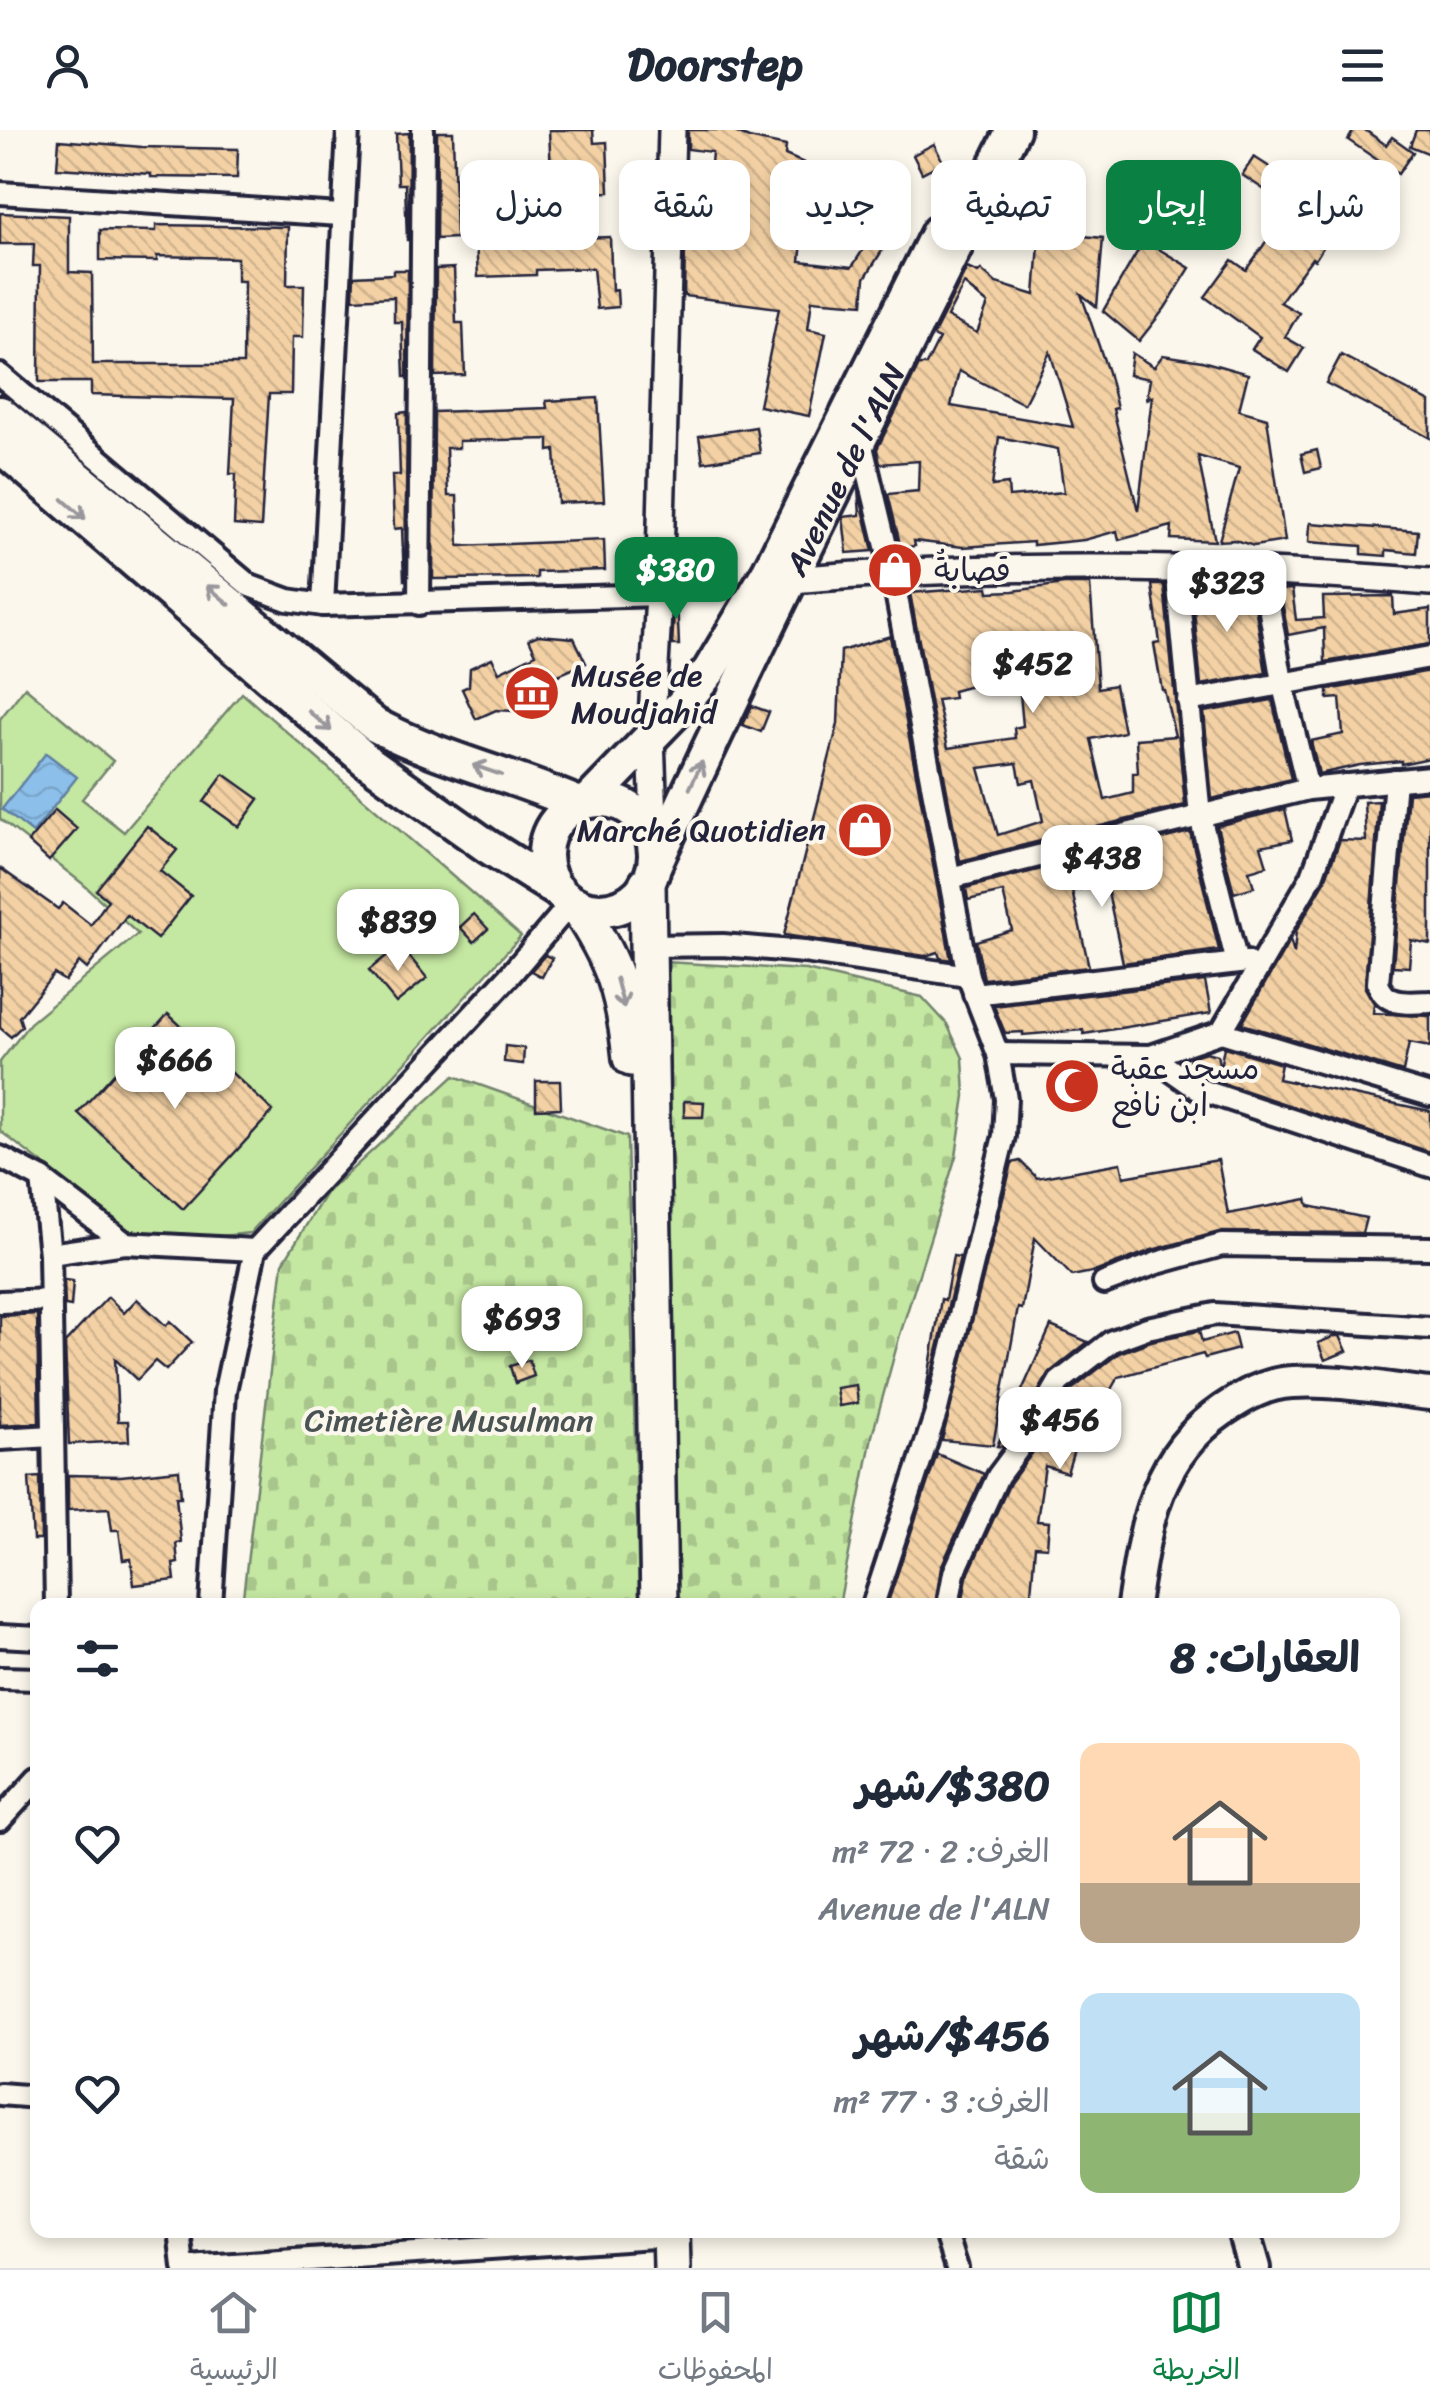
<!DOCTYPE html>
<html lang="ar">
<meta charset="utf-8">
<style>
:root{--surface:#fff;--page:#f2f2f3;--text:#1f2937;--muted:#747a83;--line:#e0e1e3;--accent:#0b8043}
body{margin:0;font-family:Sriracha,"Playpen Sans Arabic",sans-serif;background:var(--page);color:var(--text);direction:rtl;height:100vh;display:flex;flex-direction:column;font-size:38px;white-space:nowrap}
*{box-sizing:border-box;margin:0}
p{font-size:32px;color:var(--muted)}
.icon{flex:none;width:55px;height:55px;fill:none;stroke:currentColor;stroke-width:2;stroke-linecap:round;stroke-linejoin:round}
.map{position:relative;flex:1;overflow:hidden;direction:ltr}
.details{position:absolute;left:30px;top:1468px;width:1370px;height:640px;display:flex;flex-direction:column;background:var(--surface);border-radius:20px;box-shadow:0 5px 15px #0003;direction:rtl}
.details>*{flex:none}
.guide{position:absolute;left:30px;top:30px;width:1370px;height:90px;direction:rtl;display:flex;gap:20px}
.price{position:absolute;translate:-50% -85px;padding:0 22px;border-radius:20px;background:#fff;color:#222;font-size:32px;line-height:65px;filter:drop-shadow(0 2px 5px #0008)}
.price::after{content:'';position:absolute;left:50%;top:60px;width:30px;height:22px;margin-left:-15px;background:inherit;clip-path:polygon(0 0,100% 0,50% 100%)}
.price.on{background:var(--accent);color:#fff}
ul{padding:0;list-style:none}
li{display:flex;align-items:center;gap:30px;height:250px;padding:0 40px}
li span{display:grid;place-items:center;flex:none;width:280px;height:200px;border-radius:20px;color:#555}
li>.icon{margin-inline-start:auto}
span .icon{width:120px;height:120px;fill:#fffc;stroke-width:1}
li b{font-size:42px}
h2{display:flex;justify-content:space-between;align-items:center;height:120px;padding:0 40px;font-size:42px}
.pill{padding:0 35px;border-radius:20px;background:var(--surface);box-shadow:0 5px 15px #0003;font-size:35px;line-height:90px}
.pill.on{background:var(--accent);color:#fff}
header{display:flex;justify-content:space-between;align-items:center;height:130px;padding:0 40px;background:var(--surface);font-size:45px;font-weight:700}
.menu{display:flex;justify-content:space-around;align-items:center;height:140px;border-top:2px solid var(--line);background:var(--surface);font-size:28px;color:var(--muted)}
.menu a{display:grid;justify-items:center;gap:5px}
.menu .on{color:var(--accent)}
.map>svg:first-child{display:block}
.cemetery{fill:url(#cemetery-stones);stroke:#73846e;stroke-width:2.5}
.pitch{fill:#c4e7a1;stroke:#73846e;stroke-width:2.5}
.water{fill:url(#water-waves);stroke:#6280a3;stroke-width:2.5}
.building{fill:url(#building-back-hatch);stroke:#22223b;stroke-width:2.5;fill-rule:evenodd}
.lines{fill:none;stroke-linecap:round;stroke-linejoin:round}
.minor-casing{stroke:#22223b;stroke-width:28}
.tertiary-casing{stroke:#22223b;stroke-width:32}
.secondary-casing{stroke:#22223b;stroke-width:38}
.primary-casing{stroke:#22223b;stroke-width:40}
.trunk-casing{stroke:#22223b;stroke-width:42}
.minor{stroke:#fbf7ec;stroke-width:20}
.tertiary{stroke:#fbf7ec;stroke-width:25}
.secondary{stroke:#fbf7ec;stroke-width:30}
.primary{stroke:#fbf7ec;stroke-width:32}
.trunk{stroke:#fbf7ec;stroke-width:35}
.oneway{stroke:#99979c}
.labels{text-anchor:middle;stroke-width:8;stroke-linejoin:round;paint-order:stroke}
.street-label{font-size:32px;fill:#22223b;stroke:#fbf7ec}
.poi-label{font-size:32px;fill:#22223b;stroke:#fbf7ec;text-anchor:start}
.park-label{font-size:32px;fill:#4a5354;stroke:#fbf7ec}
</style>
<header><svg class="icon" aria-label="menu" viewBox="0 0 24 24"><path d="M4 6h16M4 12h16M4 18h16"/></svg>Doorstep<svg class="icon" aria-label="person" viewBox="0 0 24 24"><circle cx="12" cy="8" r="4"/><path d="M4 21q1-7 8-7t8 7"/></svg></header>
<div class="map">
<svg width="1430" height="2138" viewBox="0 0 1430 2138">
<defs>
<pattern id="cemetery-stones" width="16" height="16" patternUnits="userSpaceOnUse" patternTransform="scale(2.5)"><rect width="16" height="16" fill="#c4e7a1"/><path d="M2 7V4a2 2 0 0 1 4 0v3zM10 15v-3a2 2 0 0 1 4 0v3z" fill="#a8c68c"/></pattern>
<pattern id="water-waves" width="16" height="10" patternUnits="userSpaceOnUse" patternTransform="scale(2.5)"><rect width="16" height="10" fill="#8cbfe9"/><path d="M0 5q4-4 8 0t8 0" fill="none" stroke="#78a4c9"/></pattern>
<pattern id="building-back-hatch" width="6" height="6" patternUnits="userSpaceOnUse" patternTransform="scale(2.5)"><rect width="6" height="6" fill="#f3d1a4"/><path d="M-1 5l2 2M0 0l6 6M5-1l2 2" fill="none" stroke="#d0b38e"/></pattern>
</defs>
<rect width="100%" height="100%" fill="#fbf7ec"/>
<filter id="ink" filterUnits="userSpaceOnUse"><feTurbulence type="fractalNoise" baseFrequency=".01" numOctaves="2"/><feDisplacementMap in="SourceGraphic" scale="20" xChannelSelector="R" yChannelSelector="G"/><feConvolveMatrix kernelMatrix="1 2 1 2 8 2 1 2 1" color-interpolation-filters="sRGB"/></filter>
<g filter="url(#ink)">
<g class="cemetery">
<path d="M665 832 806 840 922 867 947 894 963 928 965 966 956 1026 899 1208 872 1306 839 1475H685L665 1448Z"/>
<path d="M454 946 627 1007 639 1466 633 1475H242L283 1133 326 1063Z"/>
</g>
<path class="pitch" d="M25 557 113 631 82 669 124 702 242 563 521 806 250 1103 147 1114 0 1001V932L30 893 138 804 83 754 0 689V589Z"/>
<path class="water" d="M46 623 77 647 33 703 2 679Z"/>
<g class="building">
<path d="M549 0H593L594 13 607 12 609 62 552 64Z"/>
<path d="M688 0H730L749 8 786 16 785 25 804 33 802 39 809 42 800 131 852 137 871 107 885 116 865 148 863 174 812 170 808 199 826 203 809 286 759 276 779 178 684 166 685 116 715 120 725 36 711 34 712 22 688 19Z"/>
<path d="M1354 0H1365L1386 15 1392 7 1413 22 1398 44 1348 10Z"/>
<path d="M1416 0H1430V24L1410 16Z"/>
<path d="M437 2H453L456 108 436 109Z"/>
<path d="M409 3 408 110H407L405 54H398L396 4Z"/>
<path d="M59 10 142 17 238 19 237 48 151 47V44L57 38Z"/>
<path d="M934 14 943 32 922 43 913 25Z"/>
<path d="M1254 27 1284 46 1292 34 1335 62 1317 89 1334 100 1315 130 1312 128 1280 172 1299 183 1285 207 1304 218 1289 242 1252 219 1260 207 1205 167 1232 130 1246 140 1273 102 1290 114 1307 88 1242 45Z"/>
<path d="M1193 43 1237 75 1210 112 1166 80Z"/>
<path d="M0 83 69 86V142L92 143 93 234H243L244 151H237V128L157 126V131L100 130V100L156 101V95L288 97 287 155H304L303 207H292L291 264H269L261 397 234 395 236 344H230L234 269 91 265V252H39L40 136H33L34 114H0Z"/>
<path d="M1040 102 1103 108 1097 177 1081 164 1108 242 1117 278 1113 279 1138 381 1152 267 1147 269 1150 249 1129 245 1132 223 1154 237 1163 225 1202 231 1248 244 1239 280 1267 288 1285 411 1254 416 1235 410 1219 411 1239 338 1198 326 1215 411 1171 409 1172 396 1119 410 1117 401 1084 410 1033 415V412L963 417 914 411 915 416 901 418 888 364 918 361 919 331 880 334 877 319 919 235H926L939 209 933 206 967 138 978 143 981 140 996 153 1035 165ZM964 154 988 174 977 203 947 187ZM1050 222 1073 297 951 276 959 241 1024 274ZM999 307 1058 319 1064 362 1009 367 1008 354 992 356Z"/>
<path d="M610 107 612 161 617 160 618 177 597 179 593 138 536 140V145L478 147 476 111Z"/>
<path d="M1144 110 1190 138 1165 178 1139 211 1103 181Z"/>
<path d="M454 138 456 193H463L465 245 435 246 436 139Z"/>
<path d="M393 140H408L407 247H404L402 192H394V167L353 169 354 146 393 144Z"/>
<path d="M1341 225 1430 272V308L1326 253Z"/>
<path d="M598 268 604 371 558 373 555 320 549 321V309L459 311V318H446L448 366H457L459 416 604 410 605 440 537 442V448L433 449 434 282 547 278 546 271Z"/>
<path d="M407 282 405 450H404L402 398 394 399 392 345H400L398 283Z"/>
<path d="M756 297 760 323 703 332 699 306Z"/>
<path d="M1317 320 1321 338 1305 342 1301 324Z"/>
<path d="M858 358 873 421 847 423 843 387 860 385Z"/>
<path d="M1310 393 1418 401 1416 423 1386 420V426L1362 424V416L1309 412Z"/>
<path d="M676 445 679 515H672L675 466Z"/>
<path d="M1064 454H1090L1098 558 1115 555 1124 602 1091 609 1105 670 1133 663V643H1138L1136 609 1175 606 1164 560H1162L1154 514 1160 513 1152 455H1164L1185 675 960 731 910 463 988 457 989 462 1013 461ZM983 553H1019L1023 596 1014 598 1015 608 948 618 937 570 954 568 953 561ZM1017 633 1021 653 1034 650 1043 691 998 705 979 638Z"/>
<path d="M1192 458 1220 459V464L1252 458 1266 543 1201 555Z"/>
<path d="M1292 459 1296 490 1324 488 1323 467 1393 466 1394 484 1430 479V514L1325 532 1324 498 1288 505 1280 460Z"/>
<path d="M538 505 574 508 586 533 514 564 513 581 496 580 476 589 462 559 469 556 470 538 492 528 499 542 536 524 529 509Z"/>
<path d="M890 506 951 830 940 828 938 822 925 826 784 805 838 594 841 521Z"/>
<path d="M1430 541V628L1401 634V631L1360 635 1319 644 1311 611 1343 604 1340 568 1328 569V560Z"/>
<path d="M1272 570 1291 649 1212 669 1204 582Z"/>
<path d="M752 576 769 582 761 602 743 595Z"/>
<path d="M224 644 259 669 239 697 204 672Z"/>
<path d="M1430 661V814L1411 810 1409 837 1393 836 1408 663Z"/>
<path d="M1379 671 1365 858 1374 873 1373 883 1430 886V917L1409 913 1403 942 1242 894 1290 810 1294 824 1296 801 1324 753 1340 710 1366 711 1364 672Z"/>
<path d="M1285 679 1292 710 1261 716 1267 736 1249 741 1254 757 1234 763 1217 696Z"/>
<path d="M55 680 77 699 49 731 28 712Z"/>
<path d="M147 696 177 720 160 741 191 766 157 809 127 785 87 839 79 832 65 851 54 844 19 887 22 896 11 907 0 898V738L58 779 63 773 91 795 108 770 96 760Z"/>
<path d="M1190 702 1219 820 1123 833 1106 753 1072 761 1089 837 984 849 976 811 1012 800 1003 762 968 770 966 758Z"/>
<path d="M474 784 488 799 474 812 460 797Z"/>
<path d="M400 815 427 848 396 873 369 840Z"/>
<path d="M545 825 552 828 542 847 531 841Z"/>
<path d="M1205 851 1211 883 1084 904 1083 900 1023 905V902L1005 903 994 876Z"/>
<path d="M168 884 273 981 183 1079 78 983Z"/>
<path d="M505 916 524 918 523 934 504 932Z"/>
<path d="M1224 917 1281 934 1278 949 1430 981V1022L1204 947 1188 935 1190 927 1206 922 1217 925 1220 938Z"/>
<path d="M536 951H560L561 978 536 979Z"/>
<path d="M684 971 704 972 703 987H684Z"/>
<path d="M1218 1030 1228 1084 1307 1069 1309 1076 1366 1088 1362 1103 1219 1102 1152 1120 1097 1141 1072 1146 1035 1108 1022 1179 1018 1178 993 1315 942 1310 1012 1033 1020 1031 1037 1048 1121 1033 1124 1047Z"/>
<path d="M953 1126 960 1127 923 1280 941 1169 945 1170Z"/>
<path d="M64 1150 73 1151 71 1177 65 1176Z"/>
<path d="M108 1167 124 1183 137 1169 166 1196 170 1191 192 1212 166 1240 155 1231 137 1250 115 1229 118 1291H128L129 1311 69 1314 65 1213Z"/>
<path d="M37 1184 39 1293 0 1295V1186Z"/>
<path d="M1051 1196 1088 1212 1050 1242 1016 1299 1003 1317 997 1316Z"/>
<path d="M1199 1201 1202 1212 1234 1203 1238 1219 1205 1228 1203 1224 1118 1247 1081 1312 1077 1310 1067 1343 1045 1336 1037 1391 1049 1392 1047 1417 1035 1416 1030 1475H962L967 1447 1010 1353 1039 1314 1070 1261 1119 1223 1151 1211Z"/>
<path d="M1335 1206H1340L1347 1221 1325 1230 1318 1213Z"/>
<path d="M529 1230 534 1246 515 1253 510 1236Z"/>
<path d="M856 1255 858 1273 839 1276 836 1258Z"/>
<path d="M937 1324 984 1344 941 1437 935 1475H887Z"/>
<path d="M179 1340 181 1367H176L181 1412 176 1413 178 1433 173 1434 175 1450 134 1455 131 1429 123 1430 119 1400H112L109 1378 68 1380V1345L121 1346Z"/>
<path d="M40 1347 41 1410H33L29 1348Z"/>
</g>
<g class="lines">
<g class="minor-casing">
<g id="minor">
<path d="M0 63 341 85"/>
<path d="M0 245 250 456 288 470 323 475 659 465"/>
<path d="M861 312 892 441 968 846 998 924 1006 969 1004 1006 936 1283 873 1475"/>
<path d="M1176 437 1200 686 1237 833"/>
<path d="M419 474 423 0"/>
<path d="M323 475 348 0"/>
<path d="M1188 571 1430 527"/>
<path d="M1395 650 1378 853C1385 877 1409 873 1430 872"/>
<path d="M1308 659 1430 647"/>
<path d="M950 748 1308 659 1282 552 1263 441"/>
<path d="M649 816 723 815 804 822 968 846"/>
<path d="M974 864 1247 832"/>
<path d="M1221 902 1430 965"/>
<path d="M998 924 1151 926 1221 902 1312 746 1345 655"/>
<path d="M1151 926 1198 959 1430 1036"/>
<path d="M0 1027 42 1049 125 1113"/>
<path d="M42 1049 50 1124 56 1475"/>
<path d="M50 1124 125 1113 255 1120"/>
<path d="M1104 1153 1157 1133 1222 1115 1430 1118"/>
<path d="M0 1172 51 1170"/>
<path d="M0 1309 53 1306"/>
<path d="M211 1475 225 1261 255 1120 510 845 571 773"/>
<path d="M948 1475 954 1443 998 1346 1027 1307 1059 1252 1112 1211 1147 1198 1215 1184 1430 1198"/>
<path d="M0 1506 38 1508"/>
<path d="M0 1548 38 1549"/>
<path d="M0 1690 38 1648"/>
<path d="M0 1964 38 1967"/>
<path d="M180 2100 184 2138"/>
<path d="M945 2100 957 2138"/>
<path d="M189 2138 654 2107"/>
</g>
</g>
<g class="tertiary-casing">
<g id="tertiary">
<path d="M777 444 791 450C1005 432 1217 435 1430 452"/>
<path d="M655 720 651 606 659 465 672 0"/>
</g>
</g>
<g class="secondary-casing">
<g id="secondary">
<path d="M1133 1475C1145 1399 1153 1328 1223 1280 1244 1266 1266 1253 1292 1252 1337 1249 1385 1259 1430 1264"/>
<path d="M1243 2100 1254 2138"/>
</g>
</g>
<g class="primary-casing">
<g id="primary">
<path d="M0 283 375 595C440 629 512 645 579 674"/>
<path d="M0 316 367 631 487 716 557 760"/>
<circle cx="600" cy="725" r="55"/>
<path d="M589 671 682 575 710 540 769 441 938 102"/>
<path id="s1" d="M655 734C769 486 893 244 1013 0"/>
</g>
</g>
<g class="trunk-casing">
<g id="trunk">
<path d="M647 754 659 1475"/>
<path d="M577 776C614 831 624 862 631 928"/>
<path d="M671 2100 672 2138"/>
</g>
</g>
<use href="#minor" class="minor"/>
<use href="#tertiary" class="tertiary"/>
<use href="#secondary" class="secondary"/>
<use href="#primary" class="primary"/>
<use href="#trunk" class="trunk"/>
</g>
<defs><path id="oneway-shaft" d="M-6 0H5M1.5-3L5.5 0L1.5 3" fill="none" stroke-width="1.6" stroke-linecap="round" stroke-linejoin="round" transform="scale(2.5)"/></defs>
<g class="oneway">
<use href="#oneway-shaft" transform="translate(74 379) rotate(41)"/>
<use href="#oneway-shaft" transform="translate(218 465) rotate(-140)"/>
<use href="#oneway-shaft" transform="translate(320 591) rotate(41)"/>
<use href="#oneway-shaft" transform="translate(487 640) rotate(-161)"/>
<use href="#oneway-shaft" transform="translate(696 645) rotate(-65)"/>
<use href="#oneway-shaft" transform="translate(620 863) rotate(75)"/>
</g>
</g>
<defs>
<g id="shop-disc" transform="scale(2.875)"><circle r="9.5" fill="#c8321e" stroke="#fbf7ec"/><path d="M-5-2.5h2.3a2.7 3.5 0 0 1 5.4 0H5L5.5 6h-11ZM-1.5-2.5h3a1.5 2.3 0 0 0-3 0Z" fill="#fff"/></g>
<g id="museum-disc" transform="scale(2.875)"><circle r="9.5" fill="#c8321e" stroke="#fbf7ec"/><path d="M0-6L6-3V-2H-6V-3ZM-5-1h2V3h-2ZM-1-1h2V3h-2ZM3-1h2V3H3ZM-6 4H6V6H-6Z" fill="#fff"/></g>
<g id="mosque-disc" transform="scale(2.875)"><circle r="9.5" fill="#c8321e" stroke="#fbf7ec"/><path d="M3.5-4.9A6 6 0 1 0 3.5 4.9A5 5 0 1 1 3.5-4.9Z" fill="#fff"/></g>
</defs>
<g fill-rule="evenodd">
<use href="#shop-disc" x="895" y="440"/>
<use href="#museum-disc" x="532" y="563"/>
<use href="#shop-disc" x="865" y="700"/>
<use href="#mosque-disc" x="1072" y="956"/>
</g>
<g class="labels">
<g class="street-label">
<text dy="11" stroke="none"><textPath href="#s1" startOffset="438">Avenue de l'ALN</textPath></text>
</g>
<g class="poi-label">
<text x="934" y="451">قصابةُ</text>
<text x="571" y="556">Musée de<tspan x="571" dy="37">Moudjahid</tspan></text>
<text x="826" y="711" text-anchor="end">Marché Quotidien</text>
<text x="1111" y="949">مسجد عقبة<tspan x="1111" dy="37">ابن نافع</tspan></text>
</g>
<g class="park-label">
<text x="449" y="1301">Cimetière Musulman</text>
</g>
</g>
</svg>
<b class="price on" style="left:676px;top:492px">$380</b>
<b class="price" style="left:1227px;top:505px">$323</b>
<b class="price" style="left:1033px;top:586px">$452</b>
<b class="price" style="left:1102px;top:780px">$438</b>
<b class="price" style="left:398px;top:844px">$839</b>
<b class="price" style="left:175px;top:982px">$666</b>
<b class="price" style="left:522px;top:1241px">$693</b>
<b class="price" style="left:1060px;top:1342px">$456</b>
<div class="guide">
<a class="pill">شراء</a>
<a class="pill on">إيجار</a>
<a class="pill">تصفية</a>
<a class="pill">جديد</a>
<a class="pill">شقة</a>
<a class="pill">منزل</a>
</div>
<section class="details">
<h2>العقارات: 8<svg class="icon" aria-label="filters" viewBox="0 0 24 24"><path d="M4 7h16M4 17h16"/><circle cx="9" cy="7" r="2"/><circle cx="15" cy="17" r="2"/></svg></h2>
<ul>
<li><span style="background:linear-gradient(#ffd9b3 70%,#b9a48a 0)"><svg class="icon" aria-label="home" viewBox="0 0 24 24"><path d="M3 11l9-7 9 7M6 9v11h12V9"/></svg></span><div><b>$380/شهر</b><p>الغرف: 2 · 72 m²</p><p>Avenue de l'ALN</p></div><svg class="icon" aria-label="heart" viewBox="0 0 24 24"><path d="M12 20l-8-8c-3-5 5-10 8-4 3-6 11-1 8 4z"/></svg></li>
<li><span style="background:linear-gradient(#bfe0f5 60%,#8fb573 0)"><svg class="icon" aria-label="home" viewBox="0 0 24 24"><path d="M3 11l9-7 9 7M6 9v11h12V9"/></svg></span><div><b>$456/شهر</b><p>الغرف: 3 · 77 m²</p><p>شقة</p></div><svg class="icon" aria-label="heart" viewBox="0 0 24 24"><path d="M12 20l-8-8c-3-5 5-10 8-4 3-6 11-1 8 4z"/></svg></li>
</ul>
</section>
</div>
<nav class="menu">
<a class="on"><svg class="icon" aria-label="map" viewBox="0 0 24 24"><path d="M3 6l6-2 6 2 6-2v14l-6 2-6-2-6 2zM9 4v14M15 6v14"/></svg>الخريطة</a>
<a><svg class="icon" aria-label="saved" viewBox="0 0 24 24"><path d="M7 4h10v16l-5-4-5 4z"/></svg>المحفوظات</a>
<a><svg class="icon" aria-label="home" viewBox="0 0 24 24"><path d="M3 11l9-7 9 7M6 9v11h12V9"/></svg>الرئيسية</a>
</nav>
